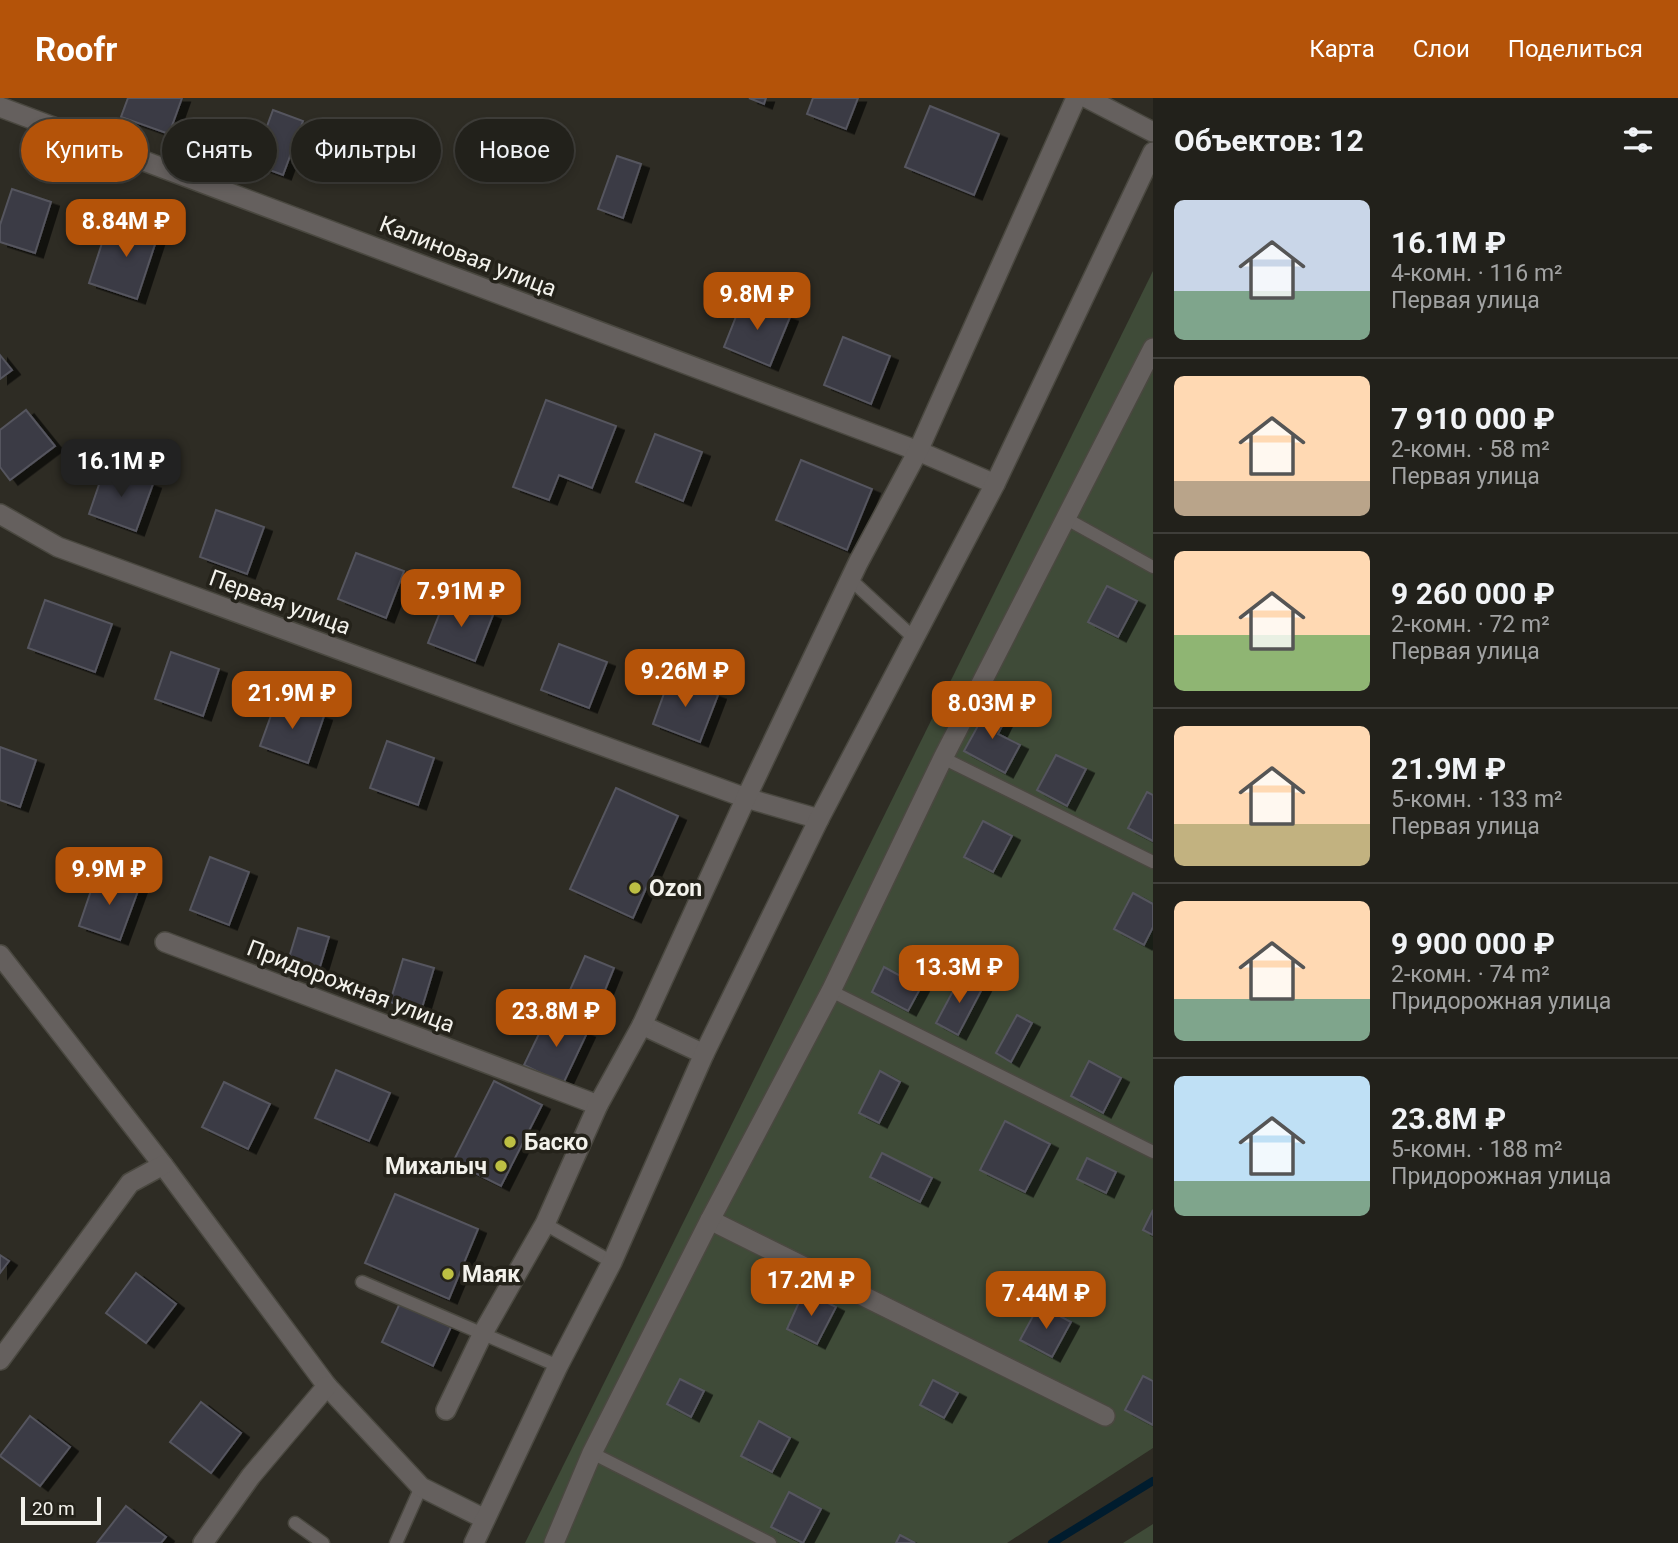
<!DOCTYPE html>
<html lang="ru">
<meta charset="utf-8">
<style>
:root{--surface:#22211b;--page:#2a2924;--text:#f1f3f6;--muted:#a2a3a3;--line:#3f3e3a;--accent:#b45309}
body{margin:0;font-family:Roboto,sans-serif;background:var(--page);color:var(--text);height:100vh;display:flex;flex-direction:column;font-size:26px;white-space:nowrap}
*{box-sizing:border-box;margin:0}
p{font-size:23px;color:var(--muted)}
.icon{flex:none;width:38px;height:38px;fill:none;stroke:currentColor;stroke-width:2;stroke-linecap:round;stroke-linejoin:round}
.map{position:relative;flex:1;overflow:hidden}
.sheet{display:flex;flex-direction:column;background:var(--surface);width:525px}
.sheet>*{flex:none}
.hud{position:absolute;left:21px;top:21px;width:665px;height:63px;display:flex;gap:14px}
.scale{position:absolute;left:21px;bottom:18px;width:80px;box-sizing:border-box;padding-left:7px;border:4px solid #f3f2ec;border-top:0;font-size:19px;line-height:24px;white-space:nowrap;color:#f3f2ec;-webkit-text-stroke:5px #24221a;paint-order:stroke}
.price{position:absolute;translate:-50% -60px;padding:0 16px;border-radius:14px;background:var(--accent);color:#fff;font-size:23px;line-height:46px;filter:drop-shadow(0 2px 4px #0008)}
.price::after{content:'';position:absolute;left:50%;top:42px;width:21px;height:16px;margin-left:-10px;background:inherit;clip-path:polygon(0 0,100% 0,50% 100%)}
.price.selected{background:#222;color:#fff}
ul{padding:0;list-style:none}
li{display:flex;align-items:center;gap:21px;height:175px;padding:0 21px}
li+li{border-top:2px solid var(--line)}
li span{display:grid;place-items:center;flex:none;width:196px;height:140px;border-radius:10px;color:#555}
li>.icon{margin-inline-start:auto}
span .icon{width:84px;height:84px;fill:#fffc;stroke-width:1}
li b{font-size:30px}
h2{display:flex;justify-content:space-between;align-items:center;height:84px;padding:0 21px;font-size:30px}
.tag{padding:0 24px;border-radius:32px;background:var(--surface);box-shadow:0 4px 10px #0003,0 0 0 2px var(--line);font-size:24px;line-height:63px}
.tag.selected{background:var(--accent);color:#fff}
header{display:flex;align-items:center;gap:42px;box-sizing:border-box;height:98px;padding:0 35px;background:var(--accent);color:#fff}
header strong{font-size:33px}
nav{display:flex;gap:38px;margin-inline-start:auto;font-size:24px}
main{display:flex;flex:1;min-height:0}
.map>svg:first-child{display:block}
.green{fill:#3f4b38}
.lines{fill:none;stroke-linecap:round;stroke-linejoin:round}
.stream{stroke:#001c2e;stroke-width:8}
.building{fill:#3b3b44;stroke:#55555e;stroke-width:2;filter:url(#shadow)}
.service-casing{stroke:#4a4840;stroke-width:15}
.minor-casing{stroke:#4a4840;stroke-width:22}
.tertiary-casing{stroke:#4a4840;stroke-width:22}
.service{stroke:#65605e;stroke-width:12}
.minor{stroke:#65605e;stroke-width:19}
.tertiary{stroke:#65605e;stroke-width:19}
.poi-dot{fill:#bdbf43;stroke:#24221a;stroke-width:2.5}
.labels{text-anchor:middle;stroke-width:7;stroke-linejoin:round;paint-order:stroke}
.street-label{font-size:23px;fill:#f3f2ec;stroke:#24221a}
.poi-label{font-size:23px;font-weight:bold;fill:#f3f2ec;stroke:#24221a;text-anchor:start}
</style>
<header>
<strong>Roofr</strong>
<nav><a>Карта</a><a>Слои</a><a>Поделиться</a></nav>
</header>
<main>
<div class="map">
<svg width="1153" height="1445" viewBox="0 0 1153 1445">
<defs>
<filter id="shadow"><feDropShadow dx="8" dy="4.5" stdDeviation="0" flood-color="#0009"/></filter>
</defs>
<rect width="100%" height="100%" fill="#2e2c24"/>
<g class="green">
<path d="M1153 173V1350L1007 1445H525Z"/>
<path d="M1153 1426V1445H1123Z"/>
</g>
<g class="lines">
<path class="stream" d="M1052 1445 1153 1383"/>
</g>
<g class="building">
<path d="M128 0H182L169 36 121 19Z"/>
<path d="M749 0H766L764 6Z"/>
<path d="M813 0H858L846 31 807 16Z"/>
<path d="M930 8 999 36 974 97 905 69Z"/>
<path d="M273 12 303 23 283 77 253 66Z"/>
<path d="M617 58 641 66 623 120 598 111Z"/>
<path d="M12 91 51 104 35 155 0 144V127Z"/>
<path d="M139 117 162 125 137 201 89 185 105 136 129 145Z"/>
<path d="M743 201 790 219 770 268 724 249Z"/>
<path d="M843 239 890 258 871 306 824 287Z"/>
<path d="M0 257 12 272 0 281Z"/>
<path d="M546 302 616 328 592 390 559 377 549 402 513 389Z"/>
<path d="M26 312 55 348 10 382 0 369V332Z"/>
<path d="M655 336 702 354 683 403 636 384Z"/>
<path d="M801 362 872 391 847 452 776 422Z"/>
<path d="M105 369 153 386 136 433 89 416Z"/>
<path d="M216 412 264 429 247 476 200 459Z"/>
<path d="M356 455 404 473 386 520 338 501Z"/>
<path d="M1107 488 1137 503 1118 539 1088 524Z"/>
<path d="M446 499 493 517 475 563 428 545Z"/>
<path d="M45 502 112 526 95 574 28 550Z"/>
<path d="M559 546 607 564 589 610 541 592Z"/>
<path d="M171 554 219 571 203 618 155 601Z"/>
<path d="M670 579 718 597 700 644 653 626Z"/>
<path d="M277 601 324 618 308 665 260 648Z"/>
<path d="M990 606 1008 616 998 636 1020 647 1005 675 964 653Z"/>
<path d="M387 643 434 660 418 707 370 690Z"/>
<path d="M0 649 36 662 20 709 0 702Z"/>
<path d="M1056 657 1086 671 1067 708 1037 692Z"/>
<path d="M616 690 678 718 633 820 570 791Z"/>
<path d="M1147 694 1153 697V743L1128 730Z"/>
<path d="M983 723 1012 738 993 774 964 759Z"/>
<path d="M210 759 249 774 229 827 190 812Z"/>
<path d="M97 775 139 790 120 842 79 828Z"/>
<path d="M1133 795 1153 806V829L1144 847 1114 831Z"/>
<path d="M298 830 329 839 316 882 285 873Z"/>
<path d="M585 858 614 870 597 912 567 899Z"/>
<path d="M403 861 434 870 421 913 390 904Z"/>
<path d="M884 869 921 889 908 913 872 894Z"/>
<path d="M961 878 983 889 958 937 936 925Z"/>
<path d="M548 917 587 935 563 986 524 967Z"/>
<path d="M1017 917 1032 925 1011 964 996 955Z"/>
<path d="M1089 963 1121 980 1103 1015 1071 998Z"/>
<path d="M336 972 390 995 369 1043 315 1020Z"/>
<path d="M880 973 900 984 879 1025 859 1015Z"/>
<path d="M494 983 542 1007 501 1088 453 1064Z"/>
<path d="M224 984 270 1006 248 1051 202 1029Z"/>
<path d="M1005 1023 1050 1046 1025 1094 980 1072Z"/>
<path d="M882 1055 932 1080 920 1104 870 1079Z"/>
<path d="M1087 1060 1116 1074 1106 1095 1077 1081Z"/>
<path d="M395 1096 478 1131 449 1201 365 1165Z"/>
<path d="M1153 1112V1137L1143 1132Z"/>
<path d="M0 1157 9 1163 0 1175Z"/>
<path d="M136 1175 176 1206 146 1245 106 1215Z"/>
<path d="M804 1193 836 1209 817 1246 787 1231Z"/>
<path d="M400 1205 451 1229 433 1268 382 1244Z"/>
<path d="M1039 1207 1071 1224 1052 1259 1020 1242Z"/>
<path d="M1143 1278 1153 1283V1327L1125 1312Z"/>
<path d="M680 1281 704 1293 691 1319 667 1306Z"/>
<path d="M933 1282 958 1295 944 1320 920 1307Z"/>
<path d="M201 1304 241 1335 211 1375 170 1344Z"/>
<path d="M30 1318 70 1349 40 1388 0 1358Z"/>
<path d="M759 1323 790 1340 772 1374 741 1358Z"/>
<path d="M789 1394 821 1411 803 1445 771 1429Z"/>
<path d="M126 1408 166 1439 161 1445H97Z"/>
<path d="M900 1437 915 1445H896Z"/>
</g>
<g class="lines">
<g class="service-casing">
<g id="service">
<path d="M1065 420 1153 469"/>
<path d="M850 481 914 540"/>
<path d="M943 660 1153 764"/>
<path d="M831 893 1153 1054"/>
<path d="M545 1126 612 1164"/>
<path d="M362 1184 558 1268"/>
<path d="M592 1355 770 1445"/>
<path d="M295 1425 323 1445"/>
<path d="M396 1445 421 1389"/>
</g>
</g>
<g class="minor-casing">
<g id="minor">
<path d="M1087 0 1153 34"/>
<path d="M0 9 918 353 995 386"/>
<path d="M0 416 58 449 746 700 819 721"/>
<path d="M165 844 598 1007"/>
<path d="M0 857 163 1067 327 1288 421 1389 485 1421"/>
<path d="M642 927 704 956"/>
<path d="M710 1122 1105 1318"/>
<path d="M0 1262 130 1085 163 1067"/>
<path d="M446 1312 483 1235 545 1126 598 1007 642 927 746 700 858 465 918 353 1076 0"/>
<path d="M203 1445 251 1378 327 1288"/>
<path d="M554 1445 592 1355 710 1122 831 893 943 660 1153 250"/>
</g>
</g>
<g class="tertiary-casing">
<path id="tertiary" d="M474 1445 558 1268 612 1164 704 956 819 721 995 386 1153 54"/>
</g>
<use href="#service" class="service"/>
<use href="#minor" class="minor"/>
<use href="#tertiary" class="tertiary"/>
</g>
<g class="poi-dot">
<circle cx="635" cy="790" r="7"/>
<circle cx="510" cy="1044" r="7"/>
<circle cx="501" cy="1068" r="7"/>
<circle cx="448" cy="1176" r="7"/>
</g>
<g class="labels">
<g class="street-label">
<text transform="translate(468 158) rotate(21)" y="8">Калиновая улица</text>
<text transform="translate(280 504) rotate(20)" y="8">Первая улица</text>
<text transform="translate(351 888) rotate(21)" y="8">Придорожная улица</text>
</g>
<g class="poi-label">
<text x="649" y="798">Ozon</text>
<text x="524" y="1052">Баско</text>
<text x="487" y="1076" text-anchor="end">Михалыч</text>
<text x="462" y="1184">Маяк</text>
</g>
</g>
</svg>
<div class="scale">20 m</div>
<b class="price" style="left:126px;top:161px">8.84M ₽</b>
<b class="price" style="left:757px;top:234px">9.8M ₽</b>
<b class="price selected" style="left:121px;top:401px">16.1M ₽</b>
<b class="price" style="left:461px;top:531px">7.91M ₽</b>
<b class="price" style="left:685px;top:611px">9.26M ₽</b>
<b class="price" style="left:292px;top:633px">21.9M ₽</b>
<b class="price" style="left:992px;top:643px">8.03M ₽</b>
<b class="price" style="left:109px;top:809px">9.9M ₽</b>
<b class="price" style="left:959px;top:907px">13.3M ₽</b>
<b class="price" style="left:556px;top:951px">23.8M ₽</b>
<b class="price" style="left:811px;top:1220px">17.2M ₽</b>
<b class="price" style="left:1046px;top:1233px">7.44M ₽</b>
<div class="hud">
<a class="tag selected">Купить</a>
<a class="tag">Снять</a>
<a class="tag">Фильтры</a>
<a class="tag">Новое</a>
</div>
</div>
<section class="sheet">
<h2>Объектов: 12<svg class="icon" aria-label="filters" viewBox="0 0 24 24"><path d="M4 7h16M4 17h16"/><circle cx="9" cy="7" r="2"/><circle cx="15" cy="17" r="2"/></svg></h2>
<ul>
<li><span style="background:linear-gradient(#c9d6e8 65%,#7fa58c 0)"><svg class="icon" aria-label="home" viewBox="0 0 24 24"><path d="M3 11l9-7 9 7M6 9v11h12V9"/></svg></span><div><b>16.1M ₽</b><p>4-комн. · 116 m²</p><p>Первая улица</p></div></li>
<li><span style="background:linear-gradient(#ffd9b3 75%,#b9a48a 0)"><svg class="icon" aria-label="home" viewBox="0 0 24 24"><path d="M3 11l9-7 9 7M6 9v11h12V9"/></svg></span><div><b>7 910 000 ₽</b><p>2-комн. · 58 m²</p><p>Первая улица</p></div></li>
<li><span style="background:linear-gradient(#ffd9b3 60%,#8fb573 0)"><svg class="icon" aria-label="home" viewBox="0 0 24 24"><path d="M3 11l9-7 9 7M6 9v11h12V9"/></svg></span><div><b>9 260 000 ₽</b><p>2-комн. · 72 m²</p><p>Первая улица</p></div></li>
<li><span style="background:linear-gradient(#ffd9b3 70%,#c2b280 0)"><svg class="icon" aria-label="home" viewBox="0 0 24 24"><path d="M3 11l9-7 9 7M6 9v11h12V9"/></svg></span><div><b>21.9M ₽</b><p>5-комн. · 133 m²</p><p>Первая улица</p></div></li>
<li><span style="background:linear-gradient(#ffd9b3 70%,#7fa58c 0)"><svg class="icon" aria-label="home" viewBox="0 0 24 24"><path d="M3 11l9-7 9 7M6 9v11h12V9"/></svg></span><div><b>9 900 000 ₽</b><p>2-комн. · 74 m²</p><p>Придорожная улица</p></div></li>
<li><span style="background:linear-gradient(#bfe0f5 75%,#7fa58c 0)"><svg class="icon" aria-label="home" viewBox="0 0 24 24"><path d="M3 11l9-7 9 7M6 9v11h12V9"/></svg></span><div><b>23.8M ₽</b><p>5-комн. · 188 m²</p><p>Придорожная улица</p></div></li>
</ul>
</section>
</main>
